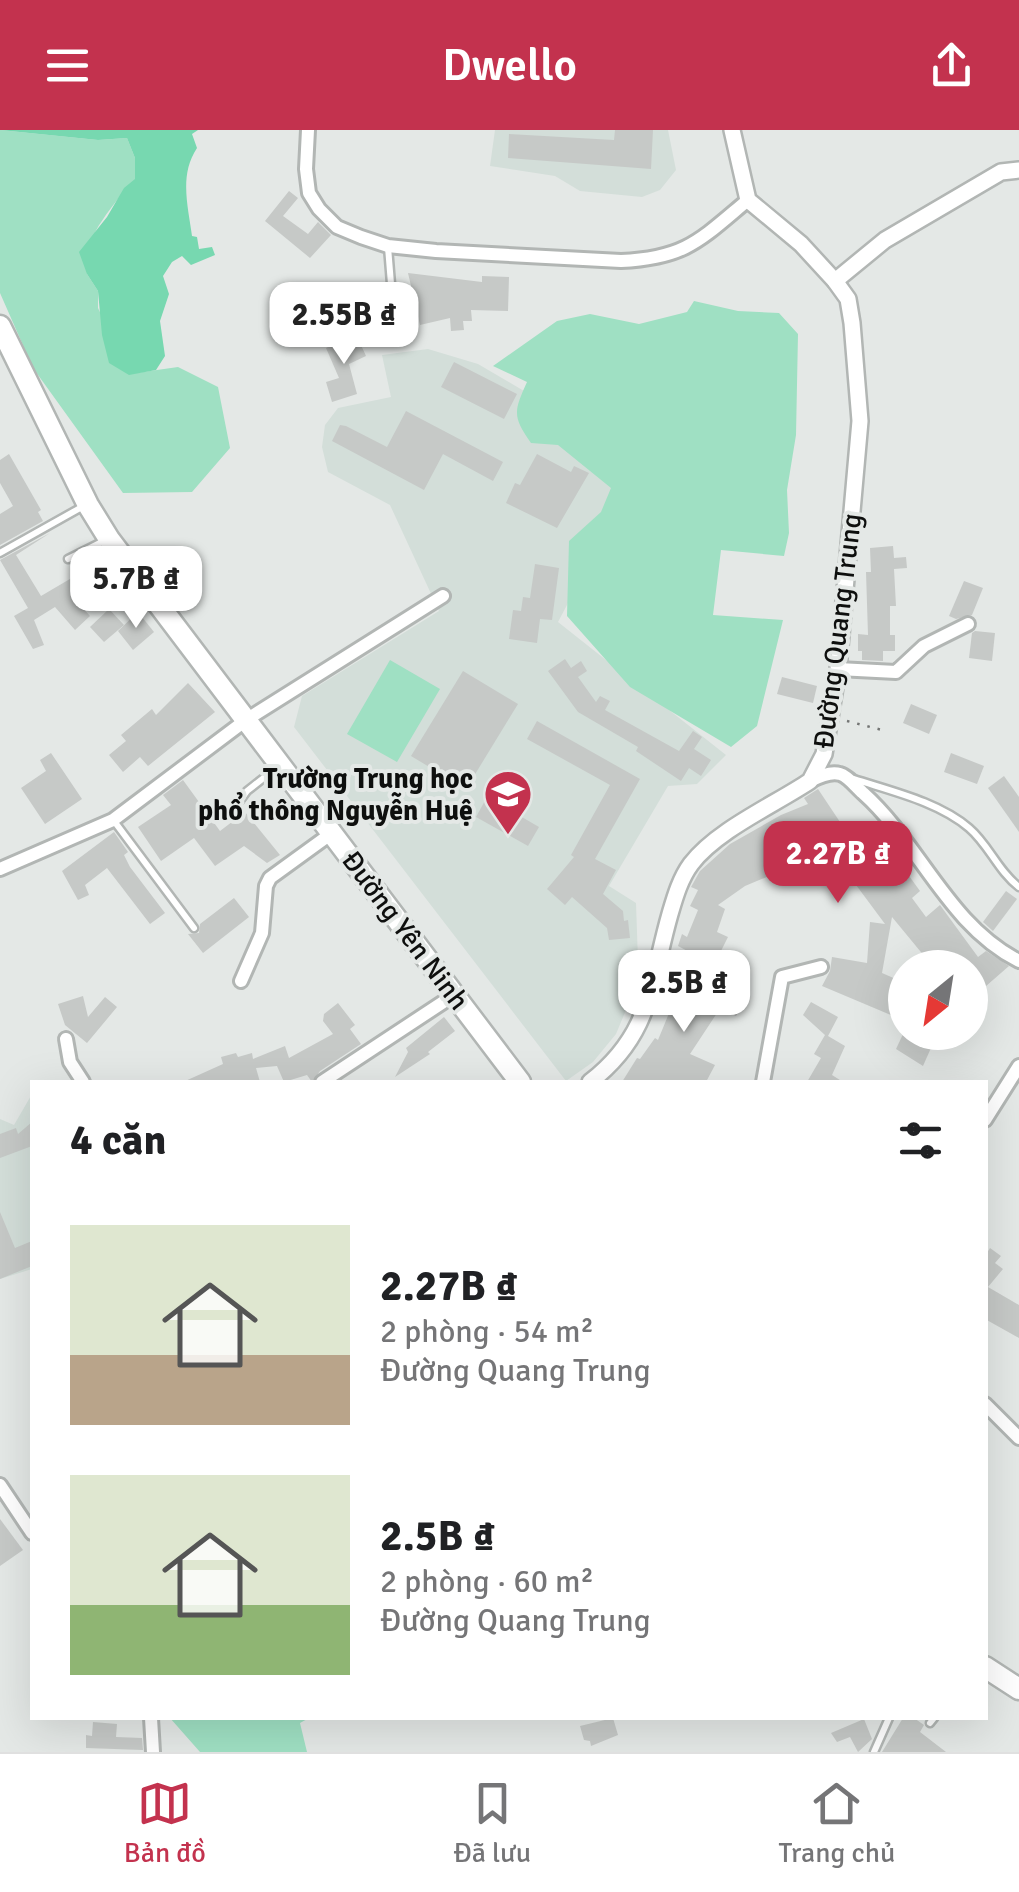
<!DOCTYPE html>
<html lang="vi">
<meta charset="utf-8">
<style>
:root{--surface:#fff;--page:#f6f6f6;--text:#202124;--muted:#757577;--line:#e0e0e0;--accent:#c3324e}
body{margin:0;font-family:Signika,sans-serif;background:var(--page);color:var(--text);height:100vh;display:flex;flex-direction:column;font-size:38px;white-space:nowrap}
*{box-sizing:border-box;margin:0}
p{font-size:32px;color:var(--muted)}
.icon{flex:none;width:55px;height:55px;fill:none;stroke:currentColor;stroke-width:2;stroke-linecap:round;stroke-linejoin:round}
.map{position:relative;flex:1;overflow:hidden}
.side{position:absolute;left:30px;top:950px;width:958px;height:640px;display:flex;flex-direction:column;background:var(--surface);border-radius:0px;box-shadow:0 10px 40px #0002}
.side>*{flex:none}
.needle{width:65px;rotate:210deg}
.tools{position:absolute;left:888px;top:820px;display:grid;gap:20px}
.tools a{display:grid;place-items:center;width:100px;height:100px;border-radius:50%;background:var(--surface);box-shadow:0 10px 40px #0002;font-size:50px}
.price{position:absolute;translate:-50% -85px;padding:0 22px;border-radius:20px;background:#fff;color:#222;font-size:32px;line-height:65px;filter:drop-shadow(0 2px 5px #0008)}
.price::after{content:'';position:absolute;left:50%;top:60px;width:30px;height:22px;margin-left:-15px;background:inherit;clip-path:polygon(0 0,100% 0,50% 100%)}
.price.selected{background:var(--accent);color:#fff}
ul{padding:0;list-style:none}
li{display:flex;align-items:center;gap:30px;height:250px;padding:0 40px}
li span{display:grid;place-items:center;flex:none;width:280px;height:200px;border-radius:0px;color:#555}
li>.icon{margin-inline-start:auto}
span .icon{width:120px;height:120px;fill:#fffc;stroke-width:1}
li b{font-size:42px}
h2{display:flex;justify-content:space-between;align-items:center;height:120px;padding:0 40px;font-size:42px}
header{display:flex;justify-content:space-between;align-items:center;height:130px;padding:0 40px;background:var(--accent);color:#fff;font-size:45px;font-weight:600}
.menu{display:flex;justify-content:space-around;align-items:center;height:140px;border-top:2px solid var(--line);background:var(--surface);font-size:28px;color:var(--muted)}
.menu a{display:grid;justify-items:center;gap:5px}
.menu .selected{color:var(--accent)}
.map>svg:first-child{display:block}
.built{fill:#d3ded9}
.green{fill:#9fe0c3}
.water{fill:#77d8b0}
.building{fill:#c6c9c7}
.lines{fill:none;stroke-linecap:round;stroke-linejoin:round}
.service-casing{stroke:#b2b6b4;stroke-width:11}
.minor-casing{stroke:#b2b6b4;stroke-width:18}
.tertiary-casing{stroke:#b2b6b4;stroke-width:20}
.primary-casing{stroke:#b2b6b4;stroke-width:25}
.path{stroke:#737574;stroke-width:2.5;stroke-dasharray:2.5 8;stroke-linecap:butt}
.service{stroke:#fff;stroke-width:6}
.minor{stroke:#fff;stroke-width:12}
.tertiary{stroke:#fff;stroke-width:15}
.primary{stroke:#fff;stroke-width:20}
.labels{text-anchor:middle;stroke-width:8;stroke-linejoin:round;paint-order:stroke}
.street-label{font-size:28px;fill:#0e0f0e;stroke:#e4e8e6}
.poi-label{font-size:28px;font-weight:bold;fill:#0e0f0e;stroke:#e4e8e6;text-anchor:end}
</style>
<header><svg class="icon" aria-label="menu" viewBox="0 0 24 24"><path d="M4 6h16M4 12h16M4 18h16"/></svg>Dwello<svg class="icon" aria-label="share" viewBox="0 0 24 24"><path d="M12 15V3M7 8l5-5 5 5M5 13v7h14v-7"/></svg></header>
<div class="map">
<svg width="1019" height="1622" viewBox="0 0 1019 1622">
<rect width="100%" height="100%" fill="#e4e8e6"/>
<g class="built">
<path d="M495 0H668L676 40 660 60 642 67 580 61 555 46 490 36Z"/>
<path d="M428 219 478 234 524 261 630 356 558 492 726 625 697 654 668 656 609 756 636 773 638 831 633 863 616 904 593 932 566 951 294 597 302 566 439 481 390 375 328 342 322 317 325 295 338 278 391 267 382 225Z"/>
<path d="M32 964V1139L0 1149V989L14 995Z"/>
</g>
<g class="green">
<path d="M0 0 98 10 127 8 135 28V50C126 57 98 94 95 103 91 116 90 131 87 144L98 161V178L129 244 178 237 218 257 230 318 192 362 123 363 33 238 0 163Z"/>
<path d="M694 171 738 181 779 183 798 204 796 305 787 360 789 403 784 426 721 420 713 485 783 490 757 596 731 617 630 557 567 486 569 411 601 382 611 358 558 315 531 313C512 286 514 281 527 252L493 236 557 191 590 184 639 194 687 182Z"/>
<path d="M390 530 440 559 397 632 347 604Z"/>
<path d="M170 1588H309L300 1593 307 1622H200Z"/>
</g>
<path class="water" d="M0 0H198L192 4 197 18C179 45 188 76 192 106L197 107 199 119 212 117 215 125 191 135 182 126 172 132 163 146 169 164 160 191 165 226 156 240 129 245 109 233 102 205 98 161 87 144 79 122 107 87 124 58 135 49V28L127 8 98 10Z"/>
<g class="building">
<path d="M615 0H653L651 39 508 28 509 4 614 10Z"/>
<path d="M289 61 298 68 283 86 308 104 318 92 331 105 310 128 265 91Z"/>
<path d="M408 143 482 152V146L509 147 508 181 471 180 472 191H463L464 200 451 201 450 188 420 195Z"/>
<path d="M356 204 366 226 349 234 357 264 332 272 326 252 339 248 326 218Z"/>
<path d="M454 232 517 264 504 289 441 257Z"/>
<path d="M406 281 503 332 493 351 443 324 424 360 332 311 340 295 346 296 387 317Z"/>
<path d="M9 324 41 380 38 382 43 391 0 415V384L13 376 0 353V330Z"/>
<path d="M537 324 571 342 574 336 589 343 557 398 506 373 515 353 520 355Z"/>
<path d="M50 403 16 425 41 466 75 446 84 459 72 466 90 486 75 500 55 477 34 490 44 515 33 519 14 486 28 478 0 430Z"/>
<path d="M893 416 894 428 906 427 907 438 894 439 896 476H890V505H895V521H883V531L862 530V521H858V504L868 505 866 442H871L870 418Z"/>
<path d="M535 434 559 438 552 490 540 489 537 513 509 509 513 480 521 481 523 467 530 468Z"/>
<path d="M964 451 983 458 972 485 956 489 949 486Z"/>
<path d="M109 479 124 495 104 512 90 497Z"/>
<path d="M138 482 154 502 133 520 118 501Z"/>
<path d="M975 501 995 503 992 531 969 528 972 503Z"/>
<path d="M565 529 571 538 581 531 587 541 578 547 596 572 600 566 610 571 605 580 679 621 693 601 702 607 694 619 711 630 701 646 689 638 681 651 636 621 638 617 578 582 548 541Z"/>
<path d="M463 541 518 574 466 659 411 626Z"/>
<path d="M782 547 817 556 813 573 777 564Z"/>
<path d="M188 553 215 582 148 636 140 627 123 642 109 625 126 611 121 605 152 579 156 585Z"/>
<path d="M911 574 937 585 929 604 903 593Z"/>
<path d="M537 591 640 649 595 729 616 740 603 764 623 781 624 791 628 790 630 808 609 810 607 798 572 767 565 775 547 759 574 727 571 725 610 655 527 609Z"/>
<path d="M51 623 82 669 45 694 21 658 46 641 40 630Z"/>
<path d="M951 623 984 636 977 654 944 642Z"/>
<path d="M1004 646 1019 667V702L988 658Z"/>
<path d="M183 650 220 701 245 682 280 725 267 733 244 716 215 736 194 708 161 731 138 697 171 675 163 665Z"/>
<path d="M818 659 844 698 850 692 891 721 920 761 912 768 926 787 940 775 978 827 986 821 1009 836 970 870V838H911L925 827 892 787 882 843 905 853V891L822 856 830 841 832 827 867 833 870 792 885 794 839 732 844 728 830 700 805 709 808 715 799 717 785 732 788 738 745 756 718 775 725 779 717 802 728 807 720 823 731 829 723 840 678 816 682 804 687 807 698 780 690 776 698 760 691 757 700 741 730 714 781 685 808 674 804 668Z"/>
<path d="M487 667 539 697 528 716 476 687Z"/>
<path d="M114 702 128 722 124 725 130 737 165 783 150 794 107 738 85 755 89 765 78 770 62 741Z"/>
<path d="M1006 761 1017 769 993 801 983 792Z"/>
<path d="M234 768 249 787 203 823 188 804 199 803 200 794Z"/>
<path d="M686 842 724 855 721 867 743 873 736 886 719 880 690 924 715 935 706 952H622L637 928 640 929 655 908 658 910Z"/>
<path d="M83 866 88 887 105 867 117 877 87 913 65 895 58 874Z"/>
<path d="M811 872 838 887 828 906 845 916 832 945 843 952H807L821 928 814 924 825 905 803 885Z"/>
<path d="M338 873 355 895 350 899 361 914 320 941 312 952 307 945 284 952 277 936 256 938 260 952H183L223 934 221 927 236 923 238 927 252 923 253 929 285 916 289 928 333 904 323 891 324 884Z"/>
<path d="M444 887 455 901 428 922 430 924 395 947 408 922 406 918Z"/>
<path d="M904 902H938L923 936 896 919Z"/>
<path d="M32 992V1016L0 1028V1004L16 998 18 1004Z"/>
<path d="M0 1082 15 1118 32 1111V1136L0 1149Z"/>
<path d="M990 1118 1001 1126 995 1133 1003 1139 988 1157 1019 1175V1208L985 1189V1126Z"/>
<path d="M0 1389 23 1420 0 1436Z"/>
<path d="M613 1588 618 1605 591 1616 590 1611 584 1610 580 1596Z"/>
<path d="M903 1588H914L924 1595 920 1602 946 1622H882Z"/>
<path d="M864 1589 872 1609 858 1622 850 1607 837 1612 831 1603Z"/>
<path d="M93 1592 117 1594 116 1607 142 1608 143 1620 86 1618V1605L92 1606Z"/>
</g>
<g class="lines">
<g class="service-casing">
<g id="service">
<path d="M388 117 392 166"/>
<path d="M0 423 82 377"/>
<path d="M68 429 104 411"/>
<path d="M854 649C891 661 939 672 969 698 989 715 998 741 1019 757"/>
<path d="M230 684 247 661 275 639"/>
<path d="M114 691 194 798"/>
<path d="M930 1593 934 1588"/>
<path d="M874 1622 889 1588"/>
</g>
</g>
<g class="minor-casing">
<g id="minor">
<path d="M308 0 306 39 309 63 319 79 337 97 361 107 388 116 436 121 621 131C686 128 700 110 748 70"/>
<path d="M838 539 896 542 924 516 968 494"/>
<path d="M810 651C818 647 830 641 840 644 848 646 857 658 863 663 920 714 948 795 1019 831"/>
<path d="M0 739 113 690 246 590 443 466"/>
<path d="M241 851 262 803 266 756 270 748 332 703"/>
<path d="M66 909 70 932 83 952"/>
<path d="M322 952 454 865"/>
<path d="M763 952 782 847 821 837"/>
<path d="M985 990 1019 936"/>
<path d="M985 1274 1019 1308"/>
<path d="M0 1355 32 1403"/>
<path d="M151 1588 153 1622"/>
</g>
</g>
<g class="tertiary-casing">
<g id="tertiary">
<path d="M835 151 885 110 1001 42 1019 40"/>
<path d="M590 952C652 904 650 854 670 784 675 767 680 749 691 734 717 700 774 675 810 651L824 624 838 539 860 291 852 193 848 169 835 151 801 114 748 70 732 0"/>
</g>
</g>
<g class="primary-casing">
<g id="primary">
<path d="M0 196 88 375 109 409 520 952"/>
<path d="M985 1537 1019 1559"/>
</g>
</g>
<path class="path" d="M847 591 886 601"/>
<use href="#service" class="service"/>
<use href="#minor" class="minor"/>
<use href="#tertiary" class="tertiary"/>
<use href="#primary" class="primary"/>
</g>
<defs>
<g id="school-pin" transform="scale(2.5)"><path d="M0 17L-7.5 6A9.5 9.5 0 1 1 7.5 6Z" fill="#c3324e" stroke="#e4e8e6"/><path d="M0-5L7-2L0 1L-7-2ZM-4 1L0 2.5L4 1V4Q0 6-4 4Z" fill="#fff"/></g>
</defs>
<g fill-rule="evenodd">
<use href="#school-pin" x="508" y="664"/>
</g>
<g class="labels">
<g class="street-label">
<text transform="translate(837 501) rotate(-83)" y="10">Đường Quang Trung</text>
<text transform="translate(406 800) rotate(53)" y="10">Đường Yên Ninh</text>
</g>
<g class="poi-label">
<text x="473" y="658">Trường Trung học<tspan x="473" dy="32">phổ thông Nguyễn Huệ</tspan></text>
</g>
</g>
</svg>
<div class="tools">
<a><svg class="needle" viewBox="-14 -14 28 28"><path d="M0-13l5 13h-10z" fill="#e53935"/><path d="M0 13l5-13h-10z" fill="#757577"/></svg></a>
</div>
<b class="price" style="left:344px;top:237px">2.55B ₫</b>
<b class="price" style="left:136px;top:501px">5.7B ₫</b>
<b class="price selected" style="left:838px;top:776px">2.27B ₫</b>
<b class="price" style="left:684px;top:905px">2.5B ₫</b>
<section class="side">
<h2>4 căn<svg class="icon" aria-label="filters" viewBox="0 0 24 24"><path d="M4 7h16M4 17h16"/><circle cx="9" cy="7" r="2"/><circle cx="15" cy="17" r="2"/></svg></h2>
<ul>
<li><span style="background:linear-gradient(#dfe7d0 65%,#b9a48a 0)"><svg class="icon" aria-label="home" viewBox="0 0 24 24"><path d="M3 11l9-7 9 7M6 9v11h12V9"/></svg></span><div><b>2.27B ₫</b><p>2 phòng · 54 m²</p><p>Đường Quang Trung</p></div></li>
<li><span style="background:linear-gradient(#dfe7d0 65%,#8fb573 0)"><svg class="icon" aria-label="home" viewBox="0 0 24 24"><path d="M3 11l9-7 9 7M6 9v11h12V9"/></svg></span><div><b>2.5B ₫</b><p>2 phòng · 60 m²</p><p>Đường Quang Trung</p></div></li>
</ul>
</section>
</div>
<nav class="menu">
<a class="selected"><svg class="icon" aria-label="map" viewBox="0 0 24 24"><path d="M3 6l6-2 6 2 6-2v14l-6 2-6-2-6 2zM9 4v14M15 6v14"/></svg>Bản đồ</a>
<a><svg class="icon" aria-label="saved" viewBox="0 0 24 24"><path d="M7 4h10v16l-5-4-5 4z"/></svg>Đã lưu</a>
<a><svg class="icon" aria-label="home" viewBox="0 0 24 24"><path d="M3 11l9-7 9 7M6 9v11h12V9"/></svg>Trang chủ</a>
</nav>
